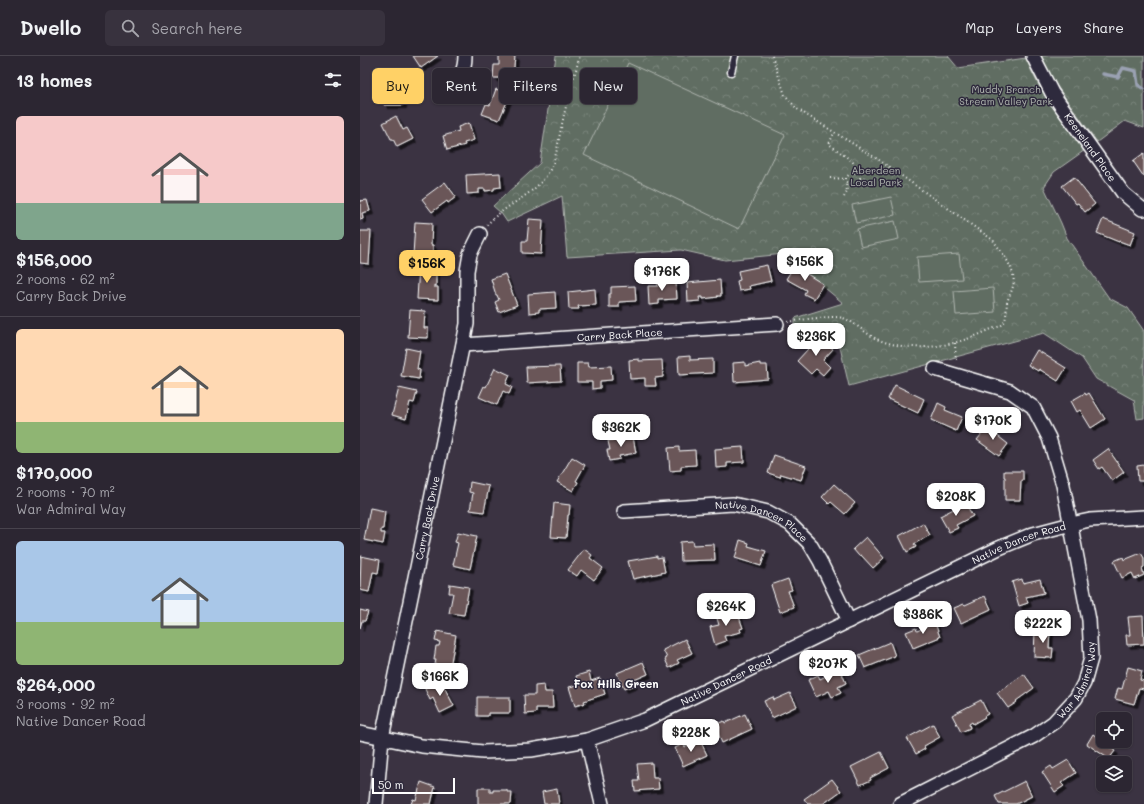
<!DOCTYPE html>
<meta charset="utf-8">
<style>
:root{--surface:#2c2632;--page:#38323e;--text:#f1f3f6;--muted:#a6a5ac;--line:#48434d;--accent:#ffd166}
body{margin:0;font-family:Mali,sans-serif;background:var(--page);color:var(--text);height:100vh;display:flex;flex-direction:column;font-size:15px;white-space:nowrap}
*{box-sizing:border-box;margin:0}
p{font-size:13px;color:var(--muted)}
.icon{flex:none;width:22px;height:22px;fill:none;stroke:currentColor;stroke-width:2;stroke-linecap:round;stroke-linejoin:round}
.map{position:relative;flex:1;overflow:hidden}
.drawer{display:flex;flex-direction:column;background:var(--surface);width:360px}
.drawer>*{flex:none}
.guide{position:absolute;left:12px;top:12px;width:380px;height:36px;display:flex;gap:8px}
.buttons{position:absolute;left:736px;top:656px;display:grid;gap:8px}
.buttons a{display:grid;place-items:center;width:36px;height:36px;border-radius:6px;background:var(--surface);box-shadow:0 1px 3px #0004,0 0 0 1px var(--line);font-size:20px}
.scale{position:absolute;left:12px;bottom:10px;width:83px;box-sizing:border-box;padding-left:4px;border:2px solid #fff;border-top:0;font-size:11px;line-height:14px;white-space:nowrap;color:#fff;-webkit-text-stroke:3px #2f2a3d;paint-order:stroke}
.price{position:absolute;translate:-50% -34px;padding:0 9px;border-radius:8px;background:#fff;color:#222;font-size:13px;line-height:26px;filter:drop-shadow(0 1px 2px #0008)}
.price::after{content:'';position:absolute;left:50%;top:24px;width:12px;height:9px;margin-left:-6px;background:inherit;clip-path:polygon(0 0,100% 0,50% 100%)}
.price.current{background:var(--accent);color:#111}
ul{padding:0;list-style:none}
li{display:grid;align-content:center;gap:8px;height:212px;padding:0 16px}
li+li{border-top:1px solid var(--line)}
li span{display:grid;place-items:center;height:124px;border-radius:6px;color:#555}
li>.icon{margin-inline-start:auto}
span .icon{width:72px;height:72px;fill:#fffc;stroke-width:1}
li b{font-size:17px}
h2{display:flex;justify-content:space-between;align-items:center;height:48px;padding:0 16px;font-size:17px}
.tag{padding:0 14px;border-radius:6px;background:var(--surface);box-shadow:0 1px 3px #0004,0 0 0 1px var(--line);font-size:14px;line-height:36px}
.tag.current{background:var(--accent);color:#111}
header{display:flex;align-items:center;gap:24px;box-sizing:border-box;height:56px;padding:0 20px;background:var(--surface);border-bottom:1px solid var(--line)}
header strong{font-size:19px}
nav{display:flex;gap:22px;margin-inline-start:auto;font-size:14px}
.search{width:280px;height:36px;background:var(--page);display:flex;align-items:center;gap:10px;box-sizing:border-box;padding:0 14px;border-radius:6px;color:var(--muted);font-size:15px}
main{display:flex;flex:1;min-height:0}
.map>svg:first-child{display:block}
.forest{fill:url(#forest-crowns);stroke:#b0b6b0}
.pitch{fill:#606d62;stroke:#b0b6b0}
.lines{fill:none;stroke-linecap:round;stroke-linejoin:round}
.stream{stroke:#9aa1b2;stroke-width:3.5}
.building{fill:#6a5658;stroke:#fff;filter:url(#shadow)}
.lane-casing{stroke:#fff;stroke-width:9}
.street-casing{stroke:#fff;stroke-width:16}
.path{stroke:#fff;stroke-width:2;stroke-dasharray:1 3;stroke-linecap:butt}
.lane{stroke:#2f2a3d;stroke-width:6}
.street{stroke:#2f2a3d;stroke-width:13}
.labels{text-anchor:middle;stroke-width:3;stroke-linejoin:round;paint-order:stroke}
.park-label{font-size:10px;fill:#b0b6b0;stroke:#2f2a3d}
.street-label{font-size:10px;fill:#fff;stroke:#2f2a3d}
.neighbourhood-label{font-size:11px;font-weight:bold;fill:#fff;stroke:#2f2a3d}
</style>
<header>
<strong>Dwello</strong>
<div class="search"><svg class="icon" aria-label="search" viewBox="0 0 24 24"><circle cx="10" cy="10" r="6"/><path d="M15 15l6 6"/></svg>Search here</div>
<nav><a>Map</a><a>Layers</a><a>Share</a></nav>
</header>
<main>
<section class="drawer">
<h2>13 homes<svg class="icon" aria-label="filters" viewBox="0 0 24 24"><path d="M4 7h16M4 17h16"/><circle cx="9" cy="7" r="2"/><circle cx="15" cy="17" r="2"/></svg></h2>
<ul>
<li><span style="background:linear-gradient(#f6c9c9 70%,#7fa58c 0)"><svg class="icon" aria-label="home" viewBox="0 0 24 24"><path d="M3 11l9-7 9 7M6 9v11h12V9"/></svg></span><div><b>$156,000</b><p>2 rooms · 62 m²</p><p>Carry Back Drive</p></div></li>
<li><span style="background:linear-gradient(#ffd9b3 75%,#8fb573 0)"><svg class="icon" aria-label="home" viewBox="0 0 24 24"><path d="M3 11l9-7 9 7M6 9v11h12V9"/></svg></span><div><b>$170,000</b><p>2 rooms · 70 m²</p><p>War Admiral Way</p></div></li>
<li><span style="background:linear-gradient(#a9c7e8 65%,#8fb573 0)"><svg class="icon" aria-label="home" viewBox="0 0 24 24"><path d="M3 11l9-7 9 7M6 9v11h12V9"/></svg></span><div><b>$264,000</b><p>3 rooms · 92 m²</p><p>Native Dancer Road</p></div></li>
</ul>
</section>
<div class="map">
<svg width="784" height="748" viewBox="0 0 784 748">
<defs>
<pattern id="forest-crowns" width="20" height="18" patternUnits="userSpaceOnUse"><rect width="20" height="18" fill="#606d62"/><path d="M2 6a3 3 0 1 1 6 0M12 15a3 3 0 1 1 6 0" fill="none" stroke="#78837a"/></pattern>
<filter id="shadow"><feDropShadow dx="3.5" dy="3.5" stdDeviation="0" flood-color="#0009"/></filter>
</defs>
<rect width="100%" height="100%" fill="#3b3342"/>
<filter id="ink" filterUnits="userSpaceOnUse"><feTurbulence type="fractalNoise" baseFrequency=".025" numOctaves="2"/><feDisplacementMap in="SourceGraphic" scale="8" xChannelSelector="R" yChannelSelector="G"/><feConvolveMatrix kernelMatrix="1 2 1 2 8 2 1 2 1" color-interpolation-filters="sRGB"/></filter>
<g filter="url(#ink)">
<g class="forest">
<path d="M196 0H588L598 12 666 2C679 37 703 65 725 94L694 116 684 131 701 167 707 182 749 242 768 252 784 275V362L777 363 774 344 736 323 722 302 684 277 489 330 477 278 435 273V262L483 247 424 198 365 204 321 194 207 201 202 140 147 166 141 157 133 150 180 107Z"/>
<path d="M680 0H784V72L765 65 737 86 689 19Z"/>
</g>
<g class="pitch">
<path d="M268 7 425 79 379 173 224 99Z"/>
<path d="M531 141 535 159 496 167 492 149Z"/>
<path d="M535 165 539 183 501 191 497 173Z"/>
<path d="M599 198 602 223 559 226 557 201Z"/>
<path d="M633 232 635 256 596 259 594 235Z"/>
</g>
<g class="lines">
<path class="stream" d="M743 18 758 21 763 12 776 15 778 29 784 33"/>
</g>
<g class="building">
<path d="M53 0H78L61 12Z"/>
<path d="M139 0H155L153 22H133L134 9H139Z"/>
<path d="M23 16H39L40 32 39 39H43V49H24Z"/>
<path d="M136 33 150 39 139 64 122 58 126 48 130 49Z"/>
<path d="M36 60 43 74 47 72 53 83 37 91 33 83H31L23 67Z"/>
<path d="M109 67 114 84 104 87 105 89 87 94 83 80 99 75 98 71Z"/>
<path d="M784 97V121L773 105Z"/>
<path d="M140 117 141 131 134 132V134L125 135V133H119V137L107 138 106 119Z"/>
<path d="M714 121 735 148 725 156 718 147 716 148 702 130Z"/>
<path d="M85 126 96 141 88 147 87 145 72 156 62 143Z"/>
<path d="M0 144V145L7 144 10 155 2 157 3 163 0 164Z"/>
<path d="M169 163 183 164 181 198 162 197V185H167Z"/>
<path d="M743 163 775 176 770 189 759 185V186L737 177Z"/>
<path d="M55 166 72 167 71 189H73V200H53Z"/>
<path d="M0 175H11L9 208 0 207Z"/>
<path d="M407 209 411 225 389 230 390 233 379 235 377 225 380 224 378 215Z"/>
<path d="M59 210 74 211V216H76V230L74 229V231H78V244L57 243Z"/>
<path d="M434 210 463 228 454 243 444 238 446 234 426 223Z"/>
<path d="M145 218 157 249 139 256 135 246 139 244 137 239H136L131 223Z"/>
<path d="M307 223V228L316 227 317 243 299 244V248L289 249 288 230H298L297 224Z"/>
<path d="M360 224 361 240H357L358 241 343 243V241H339L340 245 328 246 327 227Z"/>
<path d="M275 230 276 245 259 246V251H249V238H251V231Z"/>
<path d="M235 233 236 249 218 250 219 253H209L208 236Z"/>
<path d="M195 236 196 252 179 253V256L169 257 168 238Z"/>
<path d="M50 254 65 255 64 272H68V282L48 281Z"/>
<path d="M459 281 473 293 463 304 470 311 463 319 456 313 451 318 437 305Z"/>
<path d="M46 292 60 295 57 313 60 314 59 323 41 320Z"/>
<path d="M677 294 706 312 698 325 679 313 678 315 668 309Z"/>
<path d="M330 300V304L353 303V317L319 319 318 301Z"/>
<path d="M279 303V305L302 304 303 321 295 322 296 330H285V322L270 323 269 304Z"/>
<path d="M385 306V310L400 307V309H407L408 323 374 326 373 307Z"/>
<path d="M217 307H228L229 311 251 310 252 324 240 325V332L232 333V326H217Z"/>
<path d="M200 310 201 325 167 327 166 311Z"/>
<path d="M135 312 150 319 146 328 152 331 149 338 143 335 137 349 119 341 124 330 126 331Z"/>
<path d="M535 329 564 343 558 357 528 343Z"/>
<path d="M39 332 57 336 54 347 50 346 46 363 32 359Z"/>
<path d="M725 337 726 339 729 337 745 363 731 372 720 354 717 356 711 345Z"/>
<path d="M578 347 586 351 585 354 602 361 596 375 571 364Z"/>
<path d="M629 369 636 374 634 377 648 388 639 400 617 384Z"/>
<path d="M273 381 276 397 259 400 260 403 249 405 247 394H250L248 385Z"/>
<path d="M319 391V395L335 394 336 409 321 410V414L310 415 308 392Z"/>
<path d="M383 391 384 406 367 407V411L356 412 355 393Z"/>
<path d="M748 393 764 416 752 425 742 411 739 413 733 404Z"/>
<path d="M414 399 446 410 441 424 421 418 420 421 408 417Z"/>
<path d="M212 401 225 409 216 425 218 426 213 435 197 426Z"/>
<path d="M784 409V425H778L777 410Z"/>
<path d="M644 415H663V425H661L660 444H645V421H644Z"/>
<path d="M110 426 129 430 124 456 110 454 113 437 109 436Z"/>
<path d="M474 428 495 447 485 458 471 446 469 448 462 441Z"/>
<path d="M194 447 210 449 209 459H208L206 482 191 481Z"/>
<path d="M605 447 613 460 596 469 598 472 589 476 580 460Z"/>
<path d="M10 452 25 455 23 473H21V477H25L23 488 4 484Z"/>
<path d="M563 467 570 479 554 488 556 491 547 496 539 480Z"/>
<path d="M98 476 117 480 110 513 93 509 98 487 95 486Z"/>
<path d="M506 481 524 502 513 512 501 499 499 500 493 493Z"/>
<path d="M380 484 389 487 388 490 406 495 401 510 375 502Z"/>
<path d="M332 485 333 489 354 488 355 504 321 505 320 486Z"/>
<path d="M224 493 232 499 230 502 243 512 234 524 221 514 217 520 208 514Z"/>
<path d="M781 497 784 502V511L782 512 784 519 775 523 772 517 762 522 754 505 763 501 764 504Z"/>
<path d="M1 500 20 504 18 517 13 516 9 536 0 534Z"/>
<path d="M297 500V502L302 501 305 516 273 523 268 505Z"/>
<path d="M428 523 432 534 428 535 434 551 420 556 411 529Z"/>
<path d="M662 523 663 527 680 523 684 537 666 541 668 547 659 550 652 526Z"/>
<path d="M90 528 109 531 104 559 89 557 93 537H89Z"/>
<path d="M625 540 631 553 601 567 594 552 604 548 605 549Z"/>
<path d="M0 554 8 556 5 565H2L0 572Z"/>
<path d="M369 555 371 561 378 558 383 572 380 573 381 576 364 580 366 585 355 589 350 571 359 569 356 559Z"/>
<path d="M783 560 784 588 767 589 766 579H770L768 561Z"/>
<path d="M575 567 580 581 553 592 546 576 556 572 557 575Z"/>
<path d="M675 574H690L689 592H693L692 602 674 601Z"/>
<path d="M77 575 96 579 90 611 75 608 76 604H74L76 590H79L80 586 75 585Z"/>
<path d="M325 583 332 597 317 604 319 607 309 612 305 603 307 602 303 594Z"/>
<path d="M530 586 535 600 505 612 499 599Z"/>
<path d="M283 606 288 618 272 625 274 629 264 633 257 617Z"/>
<path d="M768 611 782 615 780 624 784 625V633L779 632 774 648 755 643 758 632 762 633Z"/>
<path d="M480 613 486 627 478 631 481 637 472 641 469 635 456 641 448 624 458 619 460 623Z"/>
<path d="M229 616 231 625 240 622 245 638 224 645 225 647 215 650 209 631 218 629 216 620Z"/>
<path d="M664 618 674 632 656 645 657 646 648 652 637 637Z"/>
<path d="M81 625 94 650 80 657 73 642 70 644 65 633Z"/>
<path d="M184 629 185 636H192L193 652H176V657L165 658 164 639H175V630Z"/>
<path d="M430 637 437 650 412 662 404 645 413 641 414 644Z"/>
<path d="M117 641H150V657H128V660H117Z"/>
<path d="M621 644 628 658 624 660 625 661 613 668 612 666 609 668 610 672 601 676 592 659Z"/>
<path d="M385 658 392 673 362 687 354 669 364 665 365 667Z"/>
<path d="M573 668 580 681 564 690 565 693 556 698 547 682Z"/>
<path d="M743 673V685H753L749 691 755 695 749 703 727 688 733 678 737 681Z"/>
<path d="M340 684 347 699 323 710 315 692 323 688 325 691Z"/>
<path d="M521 696 529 712 510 722 511 724 500 729 491 711Z"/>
<path d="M708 704 716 717 701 727 704 730 695 736 682 716 691 710 693 713Z"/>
<path d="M292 707 293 722H298L299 733 275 735 274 725H279L277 708Z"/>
<path d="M472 723 481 735 463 748H448L444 743Z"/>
<path d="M665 725 672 740 656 748H639L635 740Z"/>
<path d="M61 726 75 731 71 748H51L53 743 56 744Z"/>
<path d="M118 732H130V736H133V734H147V736H152L151 748H118Z"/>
<path d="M197 733 199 748H184L182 736Z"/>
</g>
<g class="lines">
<g class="lane-casing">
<path id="lane" d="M371 16 375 0"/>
</g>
<g class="street-casing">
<g id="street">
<path id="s1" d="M673 0 692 37 763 137 782 153H784"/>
<path d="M88 37C98 24 105 17 105 0"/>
<path id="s2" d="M103 289 417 268"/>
<path id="s3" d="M264 455 373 448 408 456 430 468 450 488 460 505 489 565"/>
<path id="s4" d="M0 677 62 690 123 696 171 694 227 684 285 664 639 492 673 478 711 468 730 464 784 461"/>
<path d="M227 684 242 748"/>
<path id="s5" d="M16 748 22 682 107 268V215L110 198 120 178"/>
<path id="s6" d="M540 748 674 680 694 666 716 642 724 627 731 602 729 564 703 429 689 382 673 351 650 335 575 313"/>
</g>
</g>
<g class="path">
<path d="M412 0 425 39 437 53 519 104 633 184C642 197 657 214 653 230 652 236 648 241 647 247 646 254 647 263 643 268 640 271 633 272 629 274 596 290 555 298 519 284 507 279 496 267 483 262 472 259 440 264 428 266"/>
<path d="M470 122 486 123V121L493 116 497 118 498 113 492 105 469 88 474 77"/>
<path d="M486 126 494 130 500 126V122H505"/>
<path d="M484 141 487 136 486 126"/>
<path d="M127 169C142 151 166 143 182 125 197 109 197 89 202 68 207 45 213 23 220 0"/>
<path d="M595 287 596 307"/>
</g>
<use href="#lane" class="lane"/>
<use href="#street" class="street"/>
</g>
</g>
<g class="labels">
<g class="park-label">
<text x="646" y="37">Muddy Branch<tspan x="646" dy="12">Stream Valley Park</tspan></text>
<text x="516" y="118">Aberdeen<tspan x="516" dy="12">Local Park</tspan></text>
</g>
<g class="street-label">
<text dy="4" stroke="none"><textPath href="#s1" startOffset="108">Keeneland Place</textPath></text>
<text dy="4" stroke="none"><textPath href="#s2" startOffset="157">Carry Back Place</textPath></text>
<text dy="4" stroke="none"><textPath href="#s5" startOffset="291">Carry Back Drive</textPath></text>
<text dy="4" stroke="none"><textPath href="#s3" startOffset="142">Native Dancer Place</textPath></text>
<text dy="4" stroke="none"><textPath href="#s4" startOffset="705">Native Dancer Road</textPath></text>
<text dy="4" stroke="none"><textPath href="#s6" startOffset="224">War Admiral Way</textPath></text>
<text dy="4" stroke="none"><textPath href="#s4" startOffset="381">Native Dancer Road</textPath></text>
</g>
<g class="neighbourhood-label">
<text x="256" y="632">Fox Hills Green</text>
</g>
</g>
</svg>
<div class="buttons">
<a><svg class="icon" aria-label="locate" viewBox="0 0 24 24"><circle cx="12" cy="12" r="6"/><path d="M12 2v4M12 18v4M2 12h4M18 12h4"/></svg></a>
<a><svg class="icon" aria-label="layers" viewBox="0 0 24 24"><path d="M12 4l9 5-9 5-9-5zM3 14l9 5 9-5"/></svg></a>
</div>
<div class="scale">50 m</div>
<b class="price" style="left:445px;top:226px">$156K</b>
<b class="price current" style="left:67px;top:228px">$156K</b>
<b class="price" style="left:302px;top:236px">$176K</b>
<b class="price" style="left:456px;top:301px">$236K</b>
<b class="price" style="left:633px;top:385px">$170K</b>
<b class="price" style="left:261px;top:392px">$362K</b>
<b class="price" style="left:596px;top:461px">$208K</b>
<b class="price" style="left:366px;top:571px">$264K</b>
<b class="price" style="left:563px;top:579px">$386K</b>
<b class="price" style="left:683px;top:588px">$222K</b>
<b class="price" style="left:468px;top:628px">$207K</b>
<b class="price" style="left:80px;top:641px">$166K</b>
<b class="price" style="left:331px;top:697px">$228K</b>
<div class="guide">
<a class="tag current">Buy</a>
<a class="tag">Rent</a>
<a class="tag">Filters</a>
<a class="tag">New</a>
</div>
</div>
</main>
